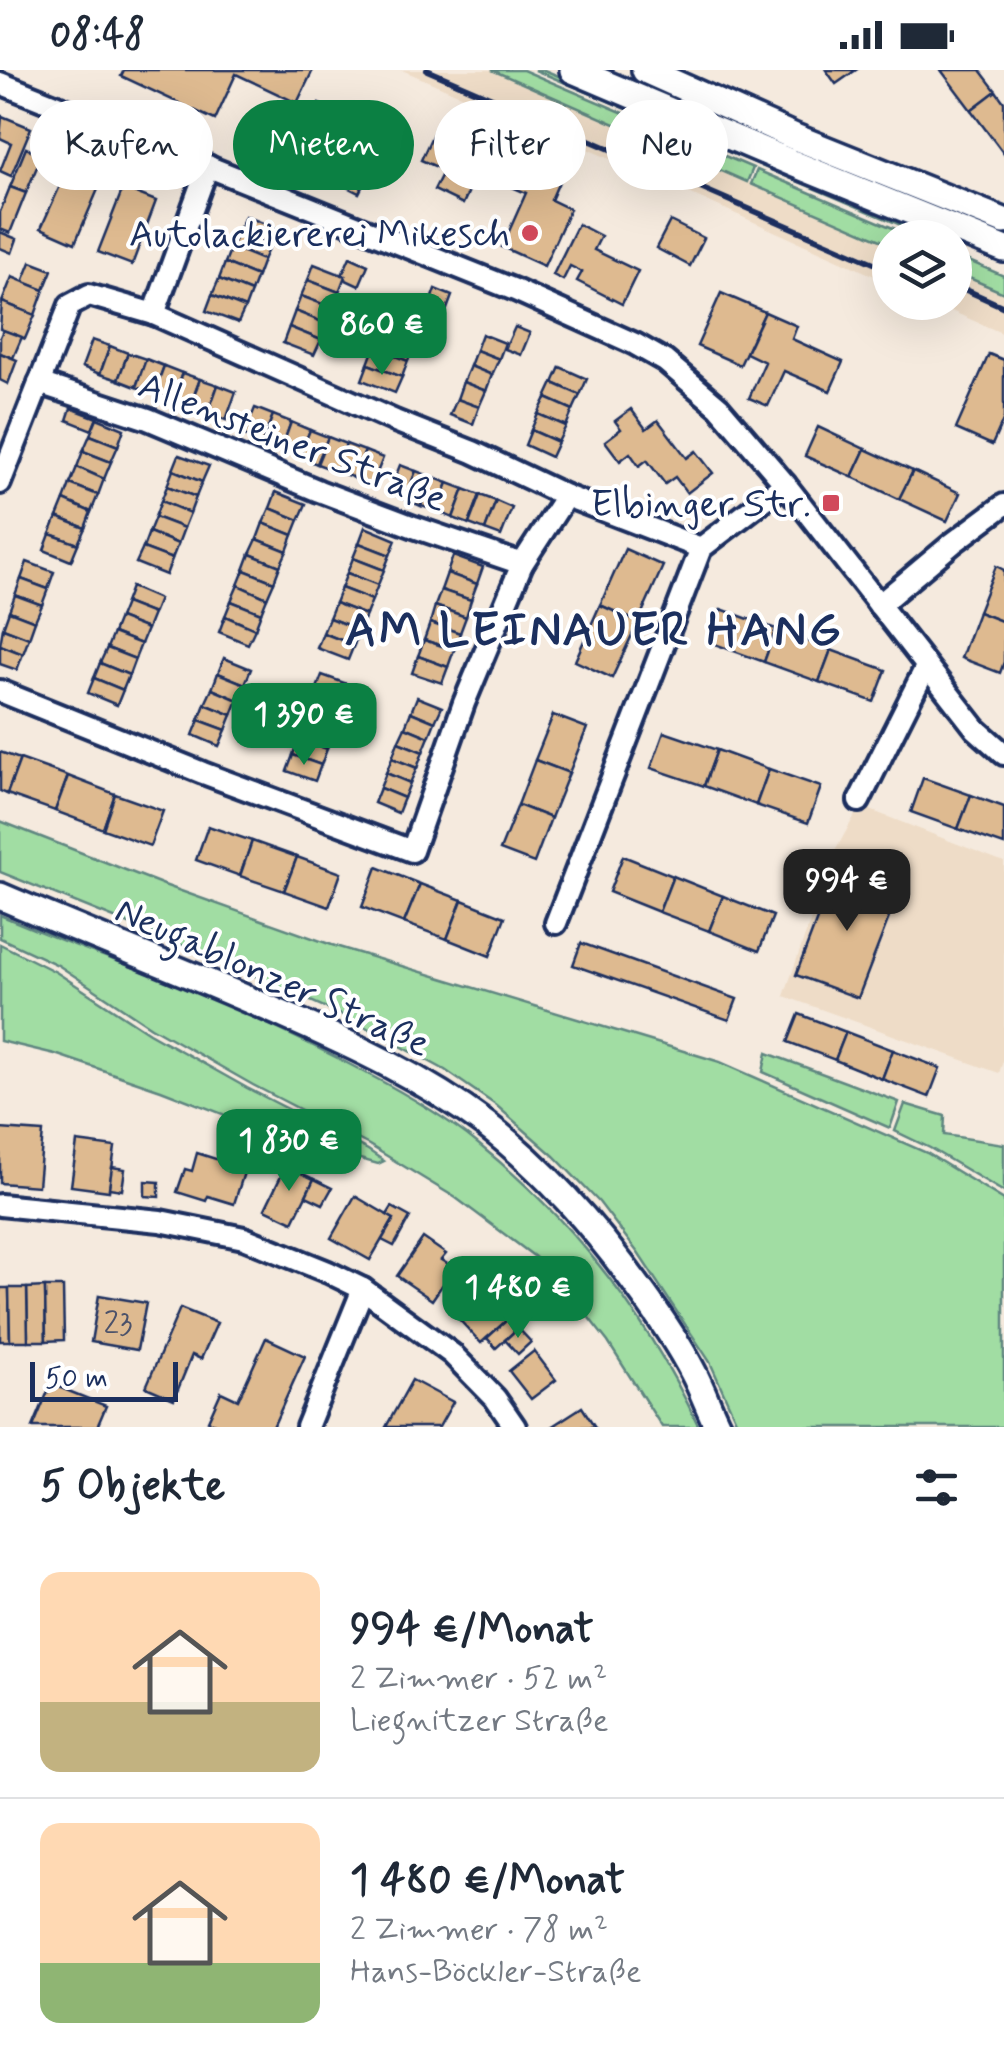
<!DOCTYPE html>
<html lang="de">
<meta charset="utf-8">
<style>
:root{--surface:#fff;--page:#f2f2f3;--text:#1f2937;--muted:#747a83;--line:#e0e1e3;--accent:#0b8043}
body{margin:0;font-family:Mynerve,sans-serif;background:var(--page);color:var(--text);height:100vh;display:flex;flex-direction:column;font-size:38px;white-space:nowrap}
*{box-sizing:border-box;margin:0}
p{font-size:32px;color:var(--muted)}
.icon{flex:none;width:55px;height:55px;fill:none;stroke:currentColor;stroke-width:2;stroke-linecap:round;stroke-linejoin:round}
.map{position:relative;height:1357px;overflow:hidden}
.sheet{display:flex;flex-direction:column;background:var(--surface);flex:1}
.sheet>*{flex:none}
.guide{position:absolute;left:30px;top:30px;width:945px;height:90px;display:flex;gap:20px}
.fabs{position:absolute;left:872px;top:150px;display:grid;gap:20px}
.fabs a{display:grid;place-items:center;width:100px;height:100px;border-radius:50%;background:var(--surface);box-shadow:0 10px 40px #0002;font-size:50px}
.scale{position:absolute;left:30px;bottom:25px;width:148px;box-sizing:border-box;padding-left:10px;border:5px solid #1b2f5e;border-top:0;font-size:28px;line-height:35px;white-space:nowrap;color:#1b2f5e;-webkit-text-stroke:8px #fff;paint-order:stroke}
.price{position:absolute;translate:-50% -85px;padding:0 22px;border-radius:20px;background:var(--accent);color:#fff;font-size:32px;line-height:65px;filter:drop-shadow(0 2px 5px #0008)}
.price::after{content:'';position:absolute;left:50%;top:60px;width:30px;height:22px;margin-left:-15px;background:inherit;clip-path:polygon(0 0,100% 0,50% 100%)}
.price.current{background:#222;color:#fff}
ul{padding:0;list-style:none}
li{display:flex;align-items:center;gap:30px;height:250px;padding:0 40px}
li+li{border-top:2px solid var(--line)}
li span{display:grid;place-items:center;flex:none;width:280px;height:200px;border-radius:20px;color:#555}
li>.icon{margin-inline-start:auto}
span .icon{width:120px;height:120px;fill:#fffc;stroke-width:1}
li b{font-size:42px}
h2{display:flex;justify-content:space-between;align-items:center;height:120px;padding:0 40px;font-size:42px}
.tag{padding:0 35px;border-radius:45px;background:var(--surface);box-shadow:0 10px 40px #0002;font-size:35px;line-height:90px}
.tag.current{background:var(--accent);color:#fff}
.status{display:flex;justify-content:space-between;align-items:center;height:70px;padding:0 50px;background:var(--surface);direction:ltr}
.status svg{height:28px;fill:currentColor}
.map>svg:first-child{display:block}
.built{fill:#eedcc7}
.green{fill:#a1dda3;stroke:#5e8680;stroke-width:2.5}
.building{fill:#deba90;stroke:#1b2f5e;stroke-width:2.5}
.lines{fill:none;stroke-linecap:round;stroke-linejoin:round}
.minor-casing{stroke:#1b2f5e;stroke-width:28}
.tertiary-casing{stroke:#1b2f5e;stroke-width:32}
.minor{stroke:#fff;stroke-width:20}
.tertiary{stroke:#fff;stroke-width:25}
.rail{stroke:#1b2f5e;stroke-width:6}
.poi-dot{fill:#d1495b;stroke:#fff;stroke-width:4}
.labels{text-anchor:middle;stroke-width:8;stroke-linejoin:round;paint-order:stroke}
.number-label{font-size:32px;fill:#4c526a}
.poi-label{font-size:38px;fill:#1b2f5e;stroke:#fff;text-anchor:end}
.street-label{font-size:38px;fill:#1b2f5e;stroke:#fff}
.district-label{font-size:48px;font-weight:bold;letter-spacing:2.5px;fill:#1b2f5e;stroke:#fff}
</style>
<div class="status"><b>08:48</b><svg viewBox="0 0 49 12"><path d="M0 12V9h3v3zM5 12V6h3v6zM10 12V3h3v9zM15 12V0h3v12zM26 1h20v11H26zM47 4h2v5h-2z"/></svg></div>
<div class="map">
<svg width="1004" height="1357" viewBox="0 0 1004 1357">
<rect width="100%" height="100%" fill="#f5eade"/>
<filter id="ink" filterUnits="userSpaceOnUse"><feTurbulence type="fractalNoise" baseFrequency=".01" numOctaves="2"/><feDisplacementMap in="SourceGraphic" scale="20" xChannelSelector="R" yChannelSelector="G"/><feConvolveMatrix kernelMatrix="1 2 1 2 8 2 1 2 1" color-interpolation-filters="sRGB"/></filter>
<g filter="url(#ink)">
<g class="built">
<path d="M402 0H492L890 174V213L678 118Z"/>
<path d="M955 202 1004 223V264L933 233 955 232Z"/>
<path d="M860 736 1004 792V988L999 1003 784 926 834 783Z"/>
</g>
<g class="green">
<path d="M492 0H523L753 98 747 112Z"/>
<path d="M535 0H544L955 168 929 167Z"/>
<path d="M757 100 914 167 890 168V174L751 114Z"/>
<path d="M955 185 1004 206V223L955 202Z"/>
<path d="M0 751 164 815 332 875 720 992 927 1083 1004 1130V1357H739L710 1292 638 1183 599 1132 554 1086 497 1036 445 1000 349 948 226 893 0 802Z"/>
<path d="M0 845C58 870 118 891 176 914 242 941 306 971 368 1004 406 1024 444 1046 477 1073 573 1150 647 1246 699 1357H662L608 1272 575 1230 535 1187 456 1128 369 1075 253 1015 151 957 58 895 0 868Z"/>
<path d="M0 874 56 902 149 963 247 1018 368 1080 384 1091 378 1094 287 1069 161 1020 55 984 0 971Z"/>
<path d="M767 983 899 1032 890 1058 763 1002Z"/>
<path d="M905 1034 945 1046 944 1065 1004 1074V1122L930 1078 895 1061Z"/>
</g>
<g class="building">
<path d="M124 0H313L297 33 236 4 215 50 121 6Z"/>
<path d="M826 0H856L836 14Z"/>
<path d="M941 0H980L996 21 971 40Z"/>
<path d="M996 21 1004 32V84L971 40Z"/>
<path d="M319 34 348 47 332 84 302 71Z"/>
<path d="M2 46 31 58 11 106 0 101 11 73 0 68Z"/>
<path d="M437 55 474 73 463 96 477 103 463 134 434 120 444 100 421 90Z"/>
<path d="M380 63 396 70 390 85 373 78Z"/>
<path d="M79 65 133 87 122 113 68 91Z"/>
<path d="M290 66 307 73 299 91 282 84Z"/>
<path d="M340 73 375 91 359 123 323 105Z"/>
<path d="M26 78 42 85 26 123 10 117Z"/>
<path d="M514 83 562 105 551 130 570 139 544 196 502 177 526 123 501 112Z"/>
<path d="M69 96 102 110 75 173 41 158Z"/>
<path d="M10 117 26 123 10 163 0 159V142Z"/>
<path d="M123 118 156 131 132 195 98 182Z"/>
<path d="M245 146 286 162 279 178 238 162Z"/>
<path d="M670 151 704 168 690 196 656 178Z"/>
<path d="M578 154 601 166 594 180 638 201 622 234 577 211 582 202 570 196 563 210 553 205Z"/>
<path d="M0 162 17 169 12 183 0 178Z"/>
<path d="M238 162 270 175 263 190 231 177Z"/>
<path d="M231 177 263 190 257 206 225 193Z"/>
<path d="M350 187 368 195 359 216 344 209 345 206 342 205Z"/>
<path d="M31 192 52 200 44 220 23 212Z"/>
<path d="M225 193 257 206 251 222 219 209Z"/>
<path d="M314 194 345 206 339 222 308 210Z"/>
<path d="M12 207 44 220 35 245 2 232Z"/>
<path d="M219 209 251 222 245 238 212 225Z"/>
<path d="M308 210 339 222 333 238 301 226Z"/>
<path d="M435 219 452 226 443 250 426 244Z"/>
<path d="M721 223 765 242 740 295 697 276Z"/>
<path d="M212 225 245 238 238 253 206 241Z"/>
<path d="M301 226 333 238 327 254 295 241Z"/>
<path d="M2 232 35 245 25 269 0 259Z"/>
<path d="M393 232 426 244 420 260 386 247Z"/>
<path d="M295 241 327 254 321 270 289 257Z"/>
<path d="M765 242 797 256 792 269 843 292 830 321 784 301 768 336 749 328 765 292 746 283Z"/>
<path d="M386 247 420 260 414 276 380 263Z"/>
<path d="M289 257 321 270 314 285 283 273Z"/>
<path d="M515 257 530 263 521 285 505 279Z"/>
<path d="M3 260 22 267 13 288 0 283V267Z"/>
<path d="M380 263 414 276 408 291 374 278Z"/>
<path d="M482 264 505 273 499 289 476 280Z"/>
<path d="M92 270 110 276 100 304 82 297Z"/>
<path d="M110 276 128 283 118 310 100 304Z"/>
<path d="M374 278 408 291 402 307 368 294Z"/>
<path d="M476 280 499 289 492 305 470 296Z"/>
<path d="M0 283 17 290 8 314 0 310Z"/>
<path d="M128 283 146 289 136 317 118 310Z"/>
<path d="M989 284 1004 290V348L992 375 956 359Z"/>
<path d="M146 289 164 296 154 323 136 317Z"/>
<path d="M368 294 402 307 395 323 362 310Z"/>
<path d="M164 296 182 303 172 330 154 323Z"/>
<path d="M470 296 492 305 486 321 463 312Z"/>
<path d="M560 297 587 309 580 325 553 313Z"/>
<path d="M182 303 200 309 190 336 172 330Z"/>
<path d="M200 309 218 315 208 343 190 336Z"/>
<path d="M463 312 486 321 479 337 457 329Z"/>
<path d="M553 313 580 325 573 340 546 328Z"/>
<path d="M218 315 236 322 226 350 208 343Z"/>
<path d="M546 328 573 340 566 356 538 344Z"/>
<path d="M457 329 479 337 473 354 450 345Z"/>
<path d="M71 338 97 348 92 360 67 350Z"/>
<path d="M255 338 273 345 262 373 244 365Z"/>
<path d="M631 339 646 359 658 350 687 388 696 381 713 403 687 423 675 407 665 414 647 390 639 396 630 383 620 391 605 371 621 359 615 351Z"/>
<path d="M538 344 566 356 558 372 531 360Z"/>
<path d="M273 345 291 352 281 380 262 373Z"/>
<path d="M97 348 124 359 118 376 90 365Z"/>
<path d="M291 352 310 360 299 387 281 380Z"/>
<path d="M818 357 865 379 852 407 805 386Z"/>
<path d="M310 360 328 367 317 394 299 387Z"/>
<path d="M531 360 558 372 551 387 525 375Z"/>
<path d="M90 365 118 376 111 392 83 381Z"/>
<path d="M328 367 346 374 336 401 317 394Z"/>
<path d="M346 374 365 381 354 408 336 401Z"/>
<path d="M865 379 913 401 899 429 852 407Z"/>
<path d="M83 381 111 392 104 409 77 397Z"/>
<path d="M365 381 383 388 372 415 354 408Z"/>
<path d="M179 385 209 396 202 412 173 400Z"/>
<path d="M400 395 416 401 405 429 389 423Z"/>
<path d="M77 397 104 409 98 425 70 414Z"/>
<path d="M173 400 202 412 196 427 167 416Z"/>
<path d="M416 401 432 407 421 436 405 429Z"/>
<path d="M913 401 960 423 947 451 899 429Z"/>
<path d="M432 407 448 413 437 441 421 436Z"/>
<path d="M448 413 464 419 453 448 437 441Z"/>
<path d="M70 414 98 425 91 442 64 430Z"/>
<path d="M167 416 196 427 190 443 161 431Z"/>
<path d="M464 419 480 425 469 454 453 448Z"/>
<path d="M276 422 306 434 299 450 270 438Z"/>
<path d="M480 425 496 431 485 460 469 454Z"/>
<path d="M64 430 91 442 85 458 57 447Z"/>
<path d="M161 431 190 443 184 458 155 447Z"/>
<path d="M496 431 512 438 501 466 485 460Z"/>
<path d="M270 438 299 450 293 465 263 453Z"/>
<path d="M57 447 85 458 78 474 50 464Z"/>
<path d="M155 447 184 458 178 474 149 462Z"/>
<path d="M263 453 293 465 287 481 257 469Z"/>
<path d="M365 457 396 470 390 485 359 473Z"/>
<path d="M149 462 178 474 172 489 143 478Z"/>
<path d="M50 464 78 474 71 491 44 480Z"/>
<path d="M257 469 287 481 280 496 250 484Z"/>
<path d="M359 473 390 485 384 500 353 488Z"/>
<path d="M143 478 172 489 166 505 136 493Z"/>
<path d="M625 479 663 496 638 552 600 535Z"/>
<path d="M250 484 280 496 274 512 244 500Z"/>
<path d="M453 486 483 497 477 514 447 503Z"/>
<path d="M353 488 384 500 378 515 347 503Z"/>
<path d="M27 492 54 502 48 519 21 509Z"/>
<path d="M996 496 1004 500V552L978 542Z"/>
<path d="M244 500 274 512 267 528 238 515Z"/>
<path d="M347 503 378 515 372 530 341 518Z"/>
<path d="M447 503 477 514 471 530 441 520Z"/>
<path d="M21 509 48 519 42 535 15 525Z"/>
<path d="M238 515 267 528 261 543 231 531Z"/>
<path d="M131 517 159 529 153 544 125 533Z"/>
<path d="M341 518 372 530 366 545 335 533Z"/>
<path d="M441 520 471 530 466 547 435 536Z"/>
<path d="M15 525 42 535 35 551 9 541Z"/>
<path d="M231 531 261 543 255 559 225 546Z"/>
<path d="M125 533 153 544 147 559 119 548Z"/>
<path d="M335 533 366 545 360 560 329 548Z"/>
<path d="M600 535 638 552 612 608 575 591Z"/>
<path d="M435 536 466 547 460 563 430 553Z"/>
<path d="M721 539 776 559 764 592 709 572Z"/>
<path d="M9 541 35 551 29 568 3 558Z"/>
<path d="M978 542 1004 552V592L1000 603 961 588Z"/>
<path d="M225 546 255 559 248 574 219 562Z"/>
<path d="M119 548 147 559 141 574 113 563Z"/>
<path d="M329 548 360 560 354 575 323 563Z"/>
<path d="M430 553 460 563 454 580 424 570Z"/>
<path d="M3 558 29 568 23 584 0 575Z"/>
<path d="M776 559 831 580 819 612 764 592Z"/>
<path d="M113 563 141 574 135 589 107 578Z"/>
<path d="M323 563 354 575 348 590 317 578Z"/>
<path d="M424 570 454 580 448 597 418 586Z"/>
<path d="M0 575 23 584 17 600 0 594Z"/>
<path d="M107 578 135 589 129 605 100 593Z"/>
<path d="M831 580 886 600 874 632 819 612Z"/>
<path d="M418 586 448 597 442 613 412 603Z"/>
<path d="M224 588 251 599 245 614 218 603Z"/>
<path d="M100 593 129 605 123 620 94 608Z"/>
<path d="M218 603 245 614 238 630 212 619Z"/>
<path d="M322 605 350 615 344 631 316 621Z"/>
<path d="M94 608 123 620 117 635 88 623Z"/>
<path d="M212 619 238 630 232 645 205 634Z"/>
<path d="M316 621 344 631 338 647 310 637Z"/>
<path d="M417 627 442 637 435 652 411 642Z"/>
<path d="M205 634 232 645 226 660 199 650Z"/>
<path d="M310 637 338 647 332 663 304 653Z"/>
<path d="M411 642 435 652 429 667 405 657Z"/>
<path d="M553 645 587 658 569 703 535 690Z"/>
<path d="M199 650 226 660 219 676 193 665Z"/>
<path d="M304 653 332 663 327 679 298 669Z"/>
<path d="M405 657 429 667 423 682 398 672Z"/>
<path d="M664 662 717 680 704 716 651 698Z"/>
<path d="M298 669 327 679 321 695 293 685Z"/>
<path d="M398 672 423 682 417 698 392 688Z"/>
<path d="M717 680 769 699 756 735 704 716Z"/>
<path d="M0 682 20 689 7 724 0 721Z"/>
<path d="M293 685 321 695 315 711 287 701Z"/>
<path d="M392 688 417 698 410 713 386 703Z"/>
<path d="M20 689 68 706 55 741 7 724Z"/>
<path d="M535 690 569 703 551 748 518 735Z"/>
<path d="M769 699 821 717 808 753 756 735Z"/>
<path d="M386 703 410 713 404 728 380 718Z"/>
<path d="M68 706 115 724 103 759 55 741Z"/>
<path d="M923 708 971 725 958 759 911 742Z"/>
<path d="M380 718 404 728 398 743 374 733Z"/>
<path d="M115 724 163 741 150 776 103 759Z"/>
<path d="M971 725 1004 737V775L958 759Z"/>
<path d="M518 735 551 748 534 793 500 780Z"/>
<path d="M208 756 252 771 240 806 196 790Z"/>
<path d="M252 771 297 787 284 821 240 806Z"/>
<path d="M623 786 673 806 659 842 609 822Z"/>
<path d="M297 787 341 803 329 837 284 821Z"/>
<path d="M377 797 420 814 404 853 362 837Z"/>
<path d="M846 800 892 818 886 835 893 837 858 928 796 905 830 815 839 818Z"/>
<path d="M673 806 723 826 709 861 659 842Z"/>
<path d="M420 814 462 830 447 869 404 853Z"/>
<path d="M723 826 773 846 759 881 709 861Z"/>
<path d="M462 830 505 847 490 886 447 869Z"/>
<path d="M581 873 737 929 729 950 573 895Z"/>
<path d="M799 944 846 962 835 990 788 972Z"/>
<path d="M846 962 893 980 882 1009 835 990Z"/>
<path d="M893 980 940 998 929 1027 882 1009Z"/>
<path d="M0 1059 43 1062 38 1116 0 1113Z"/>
<path d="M77 1072 115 1077 109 1121 71 1116Z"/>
<path d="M197 1083 225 1092 228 1084 248 1090 234 1134 208 1126 206 1131 177 1122 185 1099 192 1101Z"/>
<path d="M286 1096 314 1109 293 1152 265 1139Z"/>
<path d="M112 1097 125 1099 122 1120 109 1118Z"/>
<path d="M314 1109 332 1118 323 1134 306 1126Z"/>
<path d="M145 1111 159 1112V1127L145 1126Z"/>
<path d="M355 1126 394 1149 370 1190 331 1168Z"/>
<path d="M392 1137 410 1147 394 1176 382 1170 394 1149 387 1145Z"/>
<path d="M423 1168 446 1184 441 1190 454 1198 432 1230 397 1206Z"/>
<path d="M459 1190 474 1200 463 1216 448 1206Z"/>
<path d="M45 1217 46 1271H28L27 1218Z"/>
<path d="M45 1217H63L64 1270 46 1271Z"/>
<path d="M0 1218H9L10 1271H0Z"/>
<path d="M9 1218H27L28 1271H10Z"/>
<path d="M480 1222 506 1251 481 1273 455 1245Z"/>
<path d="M99 1225 146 1233 137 1280 91 1272Z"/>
<path d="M516 1235 528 1249 496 1278 487 1268 506 1251 502 1247Z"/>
<path d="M180 1238 217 1253 201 1289 192 1285 174 1329 146 1317Z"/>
<path d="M518 1258 531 1272 518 1284 505 1270Z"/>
<path d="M266 1268 305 1286 273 1357H221L208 1351 221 1322 238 1330Z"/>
<path d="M534 1281 556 1310 531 1329 509 1301Z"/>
<path d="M412 1310 453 1332 439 1357H386Z"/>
<path d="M51 1314 106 1336 97 1357H33Z"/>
<path d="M582 1337 595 1357H551Z"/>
</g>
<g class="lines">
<g class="minor-casing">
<g id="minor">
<path d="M0 13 515 220 635 274 665 291 719 337 785 414 976 659 1004 684"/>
<path d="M154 244 395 351 473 382 566 426 701 478"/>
<path d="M0 413 70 235 89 225 154 244 208 96"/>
<path d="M522 494 566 426"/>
<path d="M879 535 953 473 1004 435"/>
<path d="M0 621 203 703 412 781 464 633 522 494 414 457 319 421 148 349 39 313"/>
<path d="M859 731 926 597"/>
<path d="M556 853 701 478 785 414"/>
<path d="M0 1135 160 1151 244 1168 328 1202 363 1219 452 1284 495 1328 515 1357"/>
<path d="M307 1357 363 1219"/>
</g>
</g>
<g class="tertiary-casing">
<g id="tertiary">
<path d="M573 0 797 95 1004 179"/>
<path d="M645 0 795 67 1004 151"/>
<path d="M0 826C95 867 192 904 286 946 355 976 425 1009 485 1054 547 1101 599 1162 644 1225 662 1250 679 1275 693 1302 702 1319 709 1339 718 1357"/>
</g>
</g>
<use href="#minor" class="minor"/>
<use href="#tertiary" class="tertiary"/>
<g class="rail">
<path d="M427 0 890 200"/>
<path d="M955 215 1004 237"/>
</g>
</g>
</g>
<g class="poi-dot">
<circle cx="530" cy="163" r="10"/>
<rect x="821" y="423" width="20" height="20" rx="5"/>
</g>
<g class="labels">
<g class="number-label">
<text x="118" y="1263">23</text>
</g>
<g class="poi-label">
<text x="510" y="176">Autolackiererei Mikesch</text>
<text x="811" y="446">Elbinger Str.</text>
</g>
<g class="street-label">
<text transform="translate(293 371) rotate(21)" y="13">Allensteiner Straße</text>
<text transform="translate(273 906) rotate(24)" y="13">Neugablonzer Straße</text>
</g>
<g class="district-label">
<text x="594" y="575">AM LEINAUER HANG</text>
</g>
</g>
</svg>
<div class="fabs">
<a><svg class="icon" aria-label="layers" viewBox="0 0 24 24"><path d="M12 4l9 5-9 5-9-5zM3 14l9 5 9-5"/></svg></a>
</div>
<div class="scale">50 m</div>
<b class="price" style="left:382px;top:308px">860 €</b>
<b class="price" style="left:304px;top:698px">1 390 €</b>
<b class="price current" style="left:847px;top:864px">994 €</b>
<b class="price" style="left:289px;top:1124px">1 830 €</b>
<b class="price" style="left:518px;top:1271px">1 480 €</b>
<div class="guide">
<a class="tag">Kaufen</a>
<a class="tag current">Mieten</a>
<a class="tag">Filter</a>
<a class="tag">Neu</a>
</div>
</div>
<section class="sheet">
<h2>5 Objekte<svg class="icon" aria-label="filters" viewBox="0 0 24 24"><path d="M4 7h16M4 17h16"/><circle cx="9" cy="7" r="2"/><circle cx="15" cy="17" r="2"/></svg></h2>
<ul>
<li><span style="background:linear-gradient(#ffd9b3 65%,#c2b280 0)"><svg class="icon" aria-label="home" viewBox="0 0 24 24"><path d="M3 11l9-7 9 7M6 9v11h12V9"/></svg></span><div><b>994 €/Monat</b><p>2 Zimmer · 52 m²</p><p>Liegnitzer Straße</p></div></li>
<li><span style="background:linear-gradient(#ffd9b3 70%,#8fb573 0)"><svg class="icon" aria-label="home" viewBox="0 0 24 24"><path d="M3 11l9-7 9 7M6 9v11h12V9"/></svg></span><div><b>1 480 €/Monat</b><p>2 Zimmer · 78 m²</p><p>Hans-Böckler-Straße</p></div></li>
</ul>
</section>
